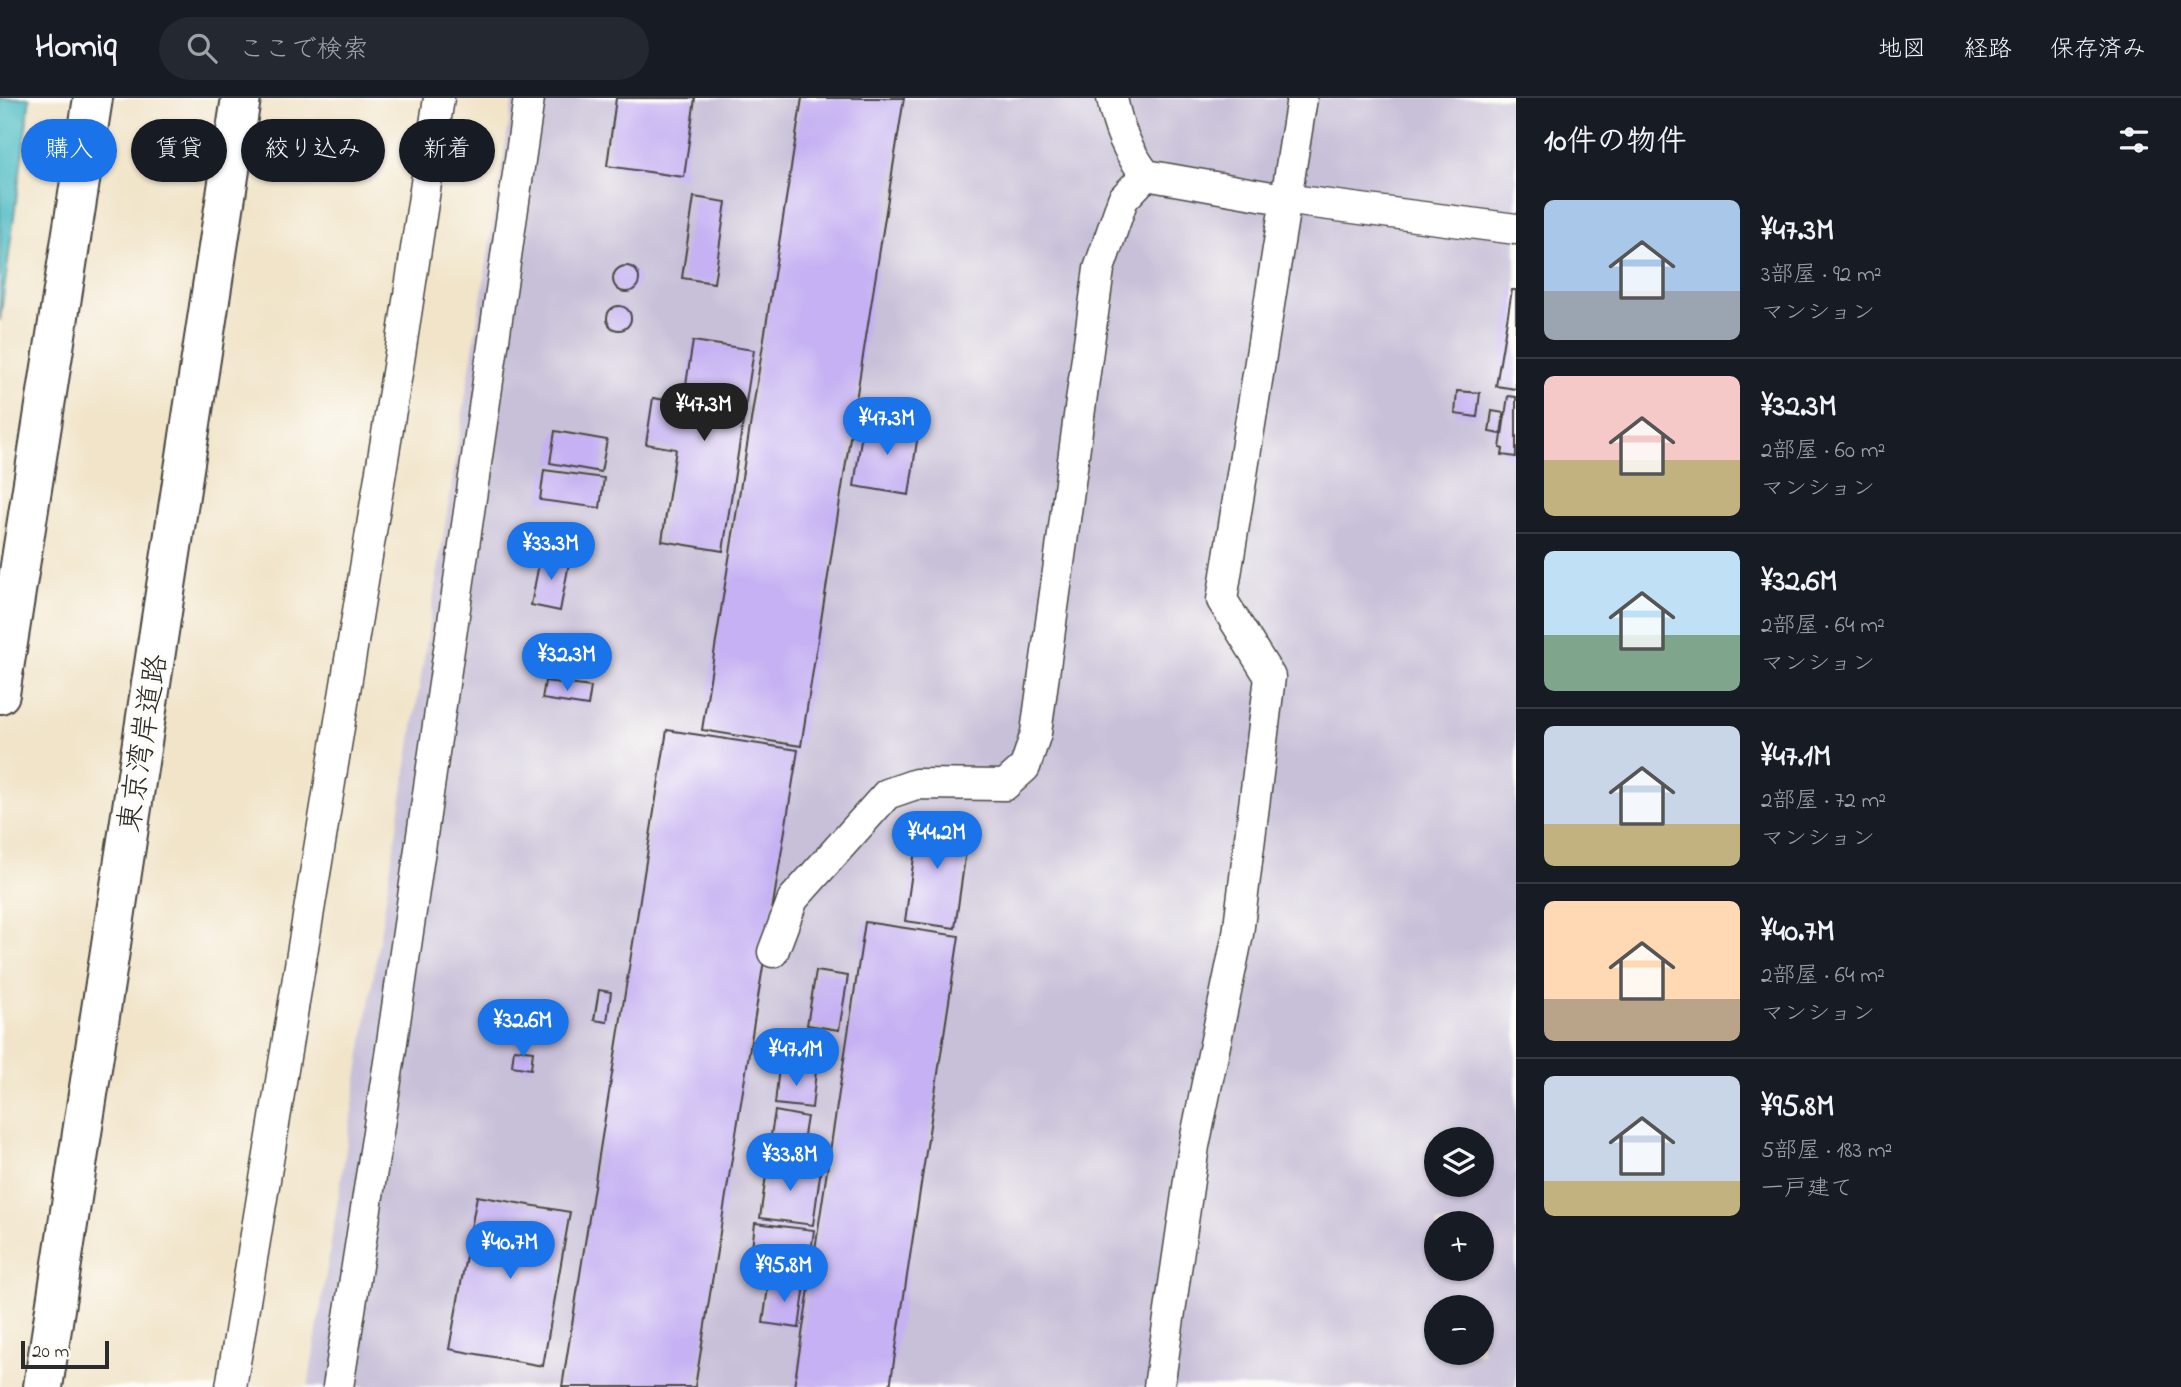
<!DOCTYPE html>
<html lang="ja">
<meta charset="utf-8">
<style>
:root{--surface:#171b24;--page:#242831;--text:#f1f3f6;--muted:#9ea1a6;--line:#363941;--accent:#1a73e8}
body{margin:0;font-family:"Indie Flower","Klee One",sans-serif;background:var(--page);color:var(--text);height:100vh;display:flex;flex-direction:column;font-size:26px;white-space:nowrap}
*{box-sizing:border-box;margin:0}
p{font-size:23px;color:var(--muted)}
.icon{flex:none;width:38px;height:38px;fill:none;stroke:currentColor;stroke-width:2;stroke-linecap:round;stroke-linejoin:round}
.map{position:relative;flex:1;overflow:hidden}
.details{display:flex;flex-direction:column;background:var(--surface);width:665px}
.details>*{flex:none}
.top-card{position:absolute;left:21px;top:21px;width:665px;height:63px;display:flex;gap:14px}
.controls{position:absolute;left:1424px;top:1029px;display:grid;gap:14px}
.controls a{display:grid;place-items:center;width:70px;height:70px;border-radius:50%;background:var(--surface);box-shadow:0 2px 5px #0004;font-size:35px}
.scale{position:absolute;left:21px;bottom:18px;width:88px;box-sizing:border-box;padding-left:7px;border:4px solid #2b2b2b;border-top:0;font-size:19px;line-height:24px;white-space:nowrap;color:#2b2b2b;-webkit-text-stroke:5px #fdfcf7;paint-order:stroke}
.price{position:absolute;translate:-50% -60px;padding:0 16px;border-radius:24px;background:var(--accent);color:#fff;font-size:23px;line-height:46px;filter:drop-shadow(0 2px 4px #0008)}
.price::after{content:'';position:absolute;left:50%;top:42px;width:21px;height:16px;margin-left:-10px;background:inherit;clip-path:polygon(0 0,100% 0,50% 100%)}
.price.on{background:#222;color:#fff}
ul{padding:0;list-style:none}
li{display:flex;align-items:center;gap:21px;height:175px;padding:0 28px}
li+li{border-top:2px solid var(--line)}
li span{display:grid;place-items:center;flex:none;width:196px;height:140px;border-radius:10px;color:#555}
li>.icon{margin-inline-start:auto}
span .icon{width:84px;height:84px;fill:#fffc;stroke-width:1}
li b{font-size:30px}
h2{display:flex;justify-content:space-between;align-items:center;height:84px;padding:0 28px;font-size:30px}
.tag{padding:0 24px;border-radius:32px;background:var(--surface);box-shadow:0 2px 5px #0004;font-size:24px;line-height:63px}
.tag.on{background:var(--accent);color:#fff}
header{display:flex;align-items:center;gap:42px;box-sizing:border-box;height:98px;padding:0 35px;background:var(--surface);border-bottom:2px solid var(--line)}
header strong{font-size:33px}
nav{display:flex;gap:38px;margin-inline-start:auto;font-size:24px}
.search{width:490px;height:63px;background:var(--page);display:flex;align-items:center;gap:18px;box-sizing:border-box;padding:0 24px;border-radius:38px;color:var(--muted);font-size:26px}
main{display:flex;flex:1;min-height:0}
.map>svg:first-child{display:block}
.industrial{fill:#c8bfd8;fill-rule:evenodd}
.water{fill:#4ebcc4;stroke:#3c7478;stroke-width:2}
.building{fill:#c5b1f3}
.lines{fill:none;stroke-linecap:round;stroke-linejoin:round}
.minor-casing{stroke:#494743;stroke-width:33}
.highway-casing{stroke:#494743;stroke-width:42}
.minor{stroke:#fff;stroke-width:30}
.highway{stroke:#fff;stroke-width:38}
.labels{text-anchor:middle;stroke-width:6;stroke-linejoin:round;paint-order:stroke}
.street-label{font-size:30px;fill:#2b2b2b;stroke:#fdfcf7}
</style>
<header>
<strong>Homiq</strong>
<div class="search"><svg class="icon" aria-label="search" viewBox="0 0 24 24"><circle cx="10" cy="10" r="6"/><path d="M15 15l6 6"/></svg>ここで検索</div>
<nav><a>地図</a><a>経路</a><a>保存済み</a></nav>
</header>
<main>
<div class="map">
<svg width="1516" height="1289" viewBox="0 0 1516 1289">
<rect width="100%" height="100%" fill="#fdfcf7"/>
<filter id="ink" filterUnits="userSpaceOnUse"><feTurbulence type="fractalNoise" baseFrequency=".0143" numOctaves="2"/><feDisplacementMap in="SourceGraphic" scale="14" xChannelSelector="R" yChannelSelector="G"/><feConvolveMatrix kernelMatrix="1 2 1 2 8 2 1 2 1" color-interpolation-filters="sRGB"/></filter>
<filter id="wash" filterUnits="userSpaceOnUse"><feTurbulence type="fractalNoise" baseFrequency=".00686" numOctaves="4" result="noise"/><feDisplacementMap in="SourceGraphic" scale="28" xChannelSelector="R" yChannelSelector="G"/><feGaussianBlur stdDeviation="1.57" result="paint"/><feColorMatrix in="noise" values="0 0 0 0 0 0 0 0 0 0 0 0 0 0 0 0 0 1.4 0 .05"/><feComposite in="paint" operator="in"/></filter>
<g filter="url(#wash)">
<rect width="100%" height="100%" fill="#f1e4c9"/>
<path class="industrial" d="M513 0H1516V1289H308ZM1437 1041H1482V1087H1437ZM1437 1125H1482V1171H1437ZM1437 1209H1482V1255H1437Z"/>
<path class="water" d="M0 0H30L0 223Z"/>
<g id="blocks">
<g class="building">
<path d="M616 0H695L684 79 607 68Z"/>
<path d="M802 0H904L801 648 702 632Z"/>
<path d="M694 99 726 104 714 185 682 180Z"/>
<circle cx="626" cy="181" r="13"/>
<path d="M1512 192H1516V291L1496 288Z"/>
<circle cx="619" cy="220" r="12"/>
<path d="M693 243 754 252 723 453 662 443 676 351 646 346 653 300 683 305Z"/>
<path d="M1457 293 1480 295 1477 319 1455 316Z"/>
<path d="M1508 298 1516 299V359L1502 357 1503 351 1500 350Z"/>
<path d="M1492 313 1504 315 1501 336 1489 334Z"/>
<path d="M864 321 919 329 909 397 854 388Z"/>
<path d="M555 333 607 342 601 374 550 365Z"/>
<path d="M544 372 604 380 600 410 540 402Z"/>
<path d="M541 455 570 460 560 513 531 507Z"/>
<path d="M562 546 600 552 597 574 558 569Z"/>
<path d="M545 583 591 589 588 608 542 601Z"/>
<path d="M667 632 798 652 695 1289H562Z"/>
<path d="M920 717 970 724 955 830 905 823Z"/>
<path d="M865 824 959 838 890 1289H794Z"/>
<path d="M816 873 848 878 839 932 807 927Z"/>
<path d="M599 892 611 894 607 924 594 922Z"/>
<path d="M514 951 533 953 531 971 512 968Z"/>
<path d="M779 969 816 973 812 1010 775 1006Z"/>
<path d="M775 1013 807 1019 800 1061 768 1055Z"/>
<path d="M768 1063 821 1070 813 1127 760 1120Z"/>
<path d="M477 1098 570 1114 543 1268 449 1251Z"/>
<path d="M755 1125 814 1132 807 1183 749 1176Z"/>
<path d="M769 1182 805 1187 799 1230 763 1225Z"/>
</g>
</g>
</g>
<g filter="url(#ink)">
<use href="#blocks" fill-opacity="0" stroke="#494743" stroke-width="2"/>
<g class="lines">
<g class="minor-casing">
<g id="minor">
<path d="M1112 0C1118 30 1127 53 1146 77L1283 101 1516 131"/>
<path d="M773 854 793 801 887 696 916 686 1005 687 1025 669 1036 635 1099 171 1123 101 1146 77"/>
<path d="M231 1289 398 269 439 0"/>
<path d="M338 1289 391 951 529 0"/>
<path d="M1159 1289 1194 1048 1238 836 1270 579 1222 502 1302 0"/>
</g>
</g>
<g class="highway-casing">
<g id="highway">
<path d="M0 596 93 0"/>
<path d="M43 1289 241 0"/>
</g>
</g>
<use href="#minor" class="minor"/>
<use href="#highway" class="highway"/>
</g>
</g>
<g class="labels">
<g class="street-label">
<text transform="translate(142 645) rotate(-81)" y="10">東京湾岸道路</text>
</g>
</g>
</svg>
<div class="controls">
<a><svg class="icon" aria-label="layers" viewBox="0 0 24 24"><path d="M12 4l9 5-9 5-9-5zM3 14l9 5 9-5"/></svg></a>
<a>+</a>
<a>−</a>
</div>
<div class="scale">20 m</div>
<b class="price on" style="left:704px;top:345px">¥47.3M</b>
<b class="price" style="left:887px;top:359px">¥47.3M</b>
<b class="price" style="left:551px;top:484px">¥33.3M</b>
<b class="price" style="left:567px;top:595px">¥32.3M</b>
<b class="price" style="left:937px;top:773px">¥44.2M</b>
<b class="price" style="left:523px;top:961px">¥32.6M</b>
<b class="price" style="left:796px;top:990px">¥47.1M</b>
<b class="price" style="left:790px;top:1095px">¥33.8M</b>
<b class="price" style="left:510px;top:1183px">¥40.7M</b>
<b class="price" style="left:784px;top:1206px">¥95.8M</b>
<div class="top-card">
<a class="tag on">購入</a>
<a class="tag">賃貸</a>
<a class="tag">絞り込み</a>
<a class="tag">新着</a>
</div>
</div>
<section class="details">
<h2>10件の物件<svg class="icon" aria-label="filters" viewBox="0 0 24 24"><path d="M4 7h16M4 17h16"/><circle cx="9" cy="7" r="2"/><circle cx="15" cy="17" r="2"/></svg></h2>
<ul>
<li><span style="background:linear-gradient(#a9c7e8 65%,#9aa5b1 0)"><svg class="icon" aria-label="home" viewBox="0 0 24 24"><path d="M3 11l9-7 9 7M6 9v11h12V9"/></svg></span><div><b>¥47.3M</b><p>3部屋 · 92 m²</p><p>マンション</p></div></li>
<li><span style="background:linear-gradient(#f6c9c9 60%,#c2b280 0)"><svg class="icon" aria-label="home" viewBox="0 0 24 24"><path d="M3 11l9-7 9 7M6 9v11h12V9"/></svg></span><div><b>¥32.3M</b><p>2部屋 · 60 m²</p><p>マンション</p></div></li>
<li><span style="background:linear-gradient(#bfe0f5 60%,#7fa58c 0)"><svg class="icon" aria-label="home" viewBox="0 0 24 24"><path d="M3 11l9-7 9 7M6 9v11h12V9"/></svg></span><div><b>¥32.6M</b><p>2部屋 · 64 m²</p><p>マンション</p></div></li>
<li><span style="background:linear-gradient(#c9d6e8 70%,#c2b280 0)"><svg class="icon" aria-label="home" viewBox="0 0 24 24"><path d="M3 11l9-7 9 7M6 9v11h12V9"/></svg></span><div><b>¥47.1M</b><p>2部屋 · 72 m²</p><p>マンション</p></div></li>
<li><span style="background:linear-gradient(#ffd9b3 70%,#b9a48a 0)"><svg class="icon" aria-label="home" viewBox="0 0 24 24"><path d="M3 11l9-7 9 7M6 9v11h12V9"/></svg></span><div><b>¥40.7M</b><p>2部屋 · 64 m²</p><p>マンション</p></div></li>
<li><span style="background:linear-gradient(#c9d6e8 75%,#c2b280 0)"><svg class="icon" aria-label="home" viewBox="0 0 24 24"><path d="M3 11l9-7 9 7M6 9v11h12V9"/></svg></span><div><b>¥95.8M</b><p>5部屋 · 183 m²</p><p>一戸建て</p></div></li>
</ul>
</section>
</main>
